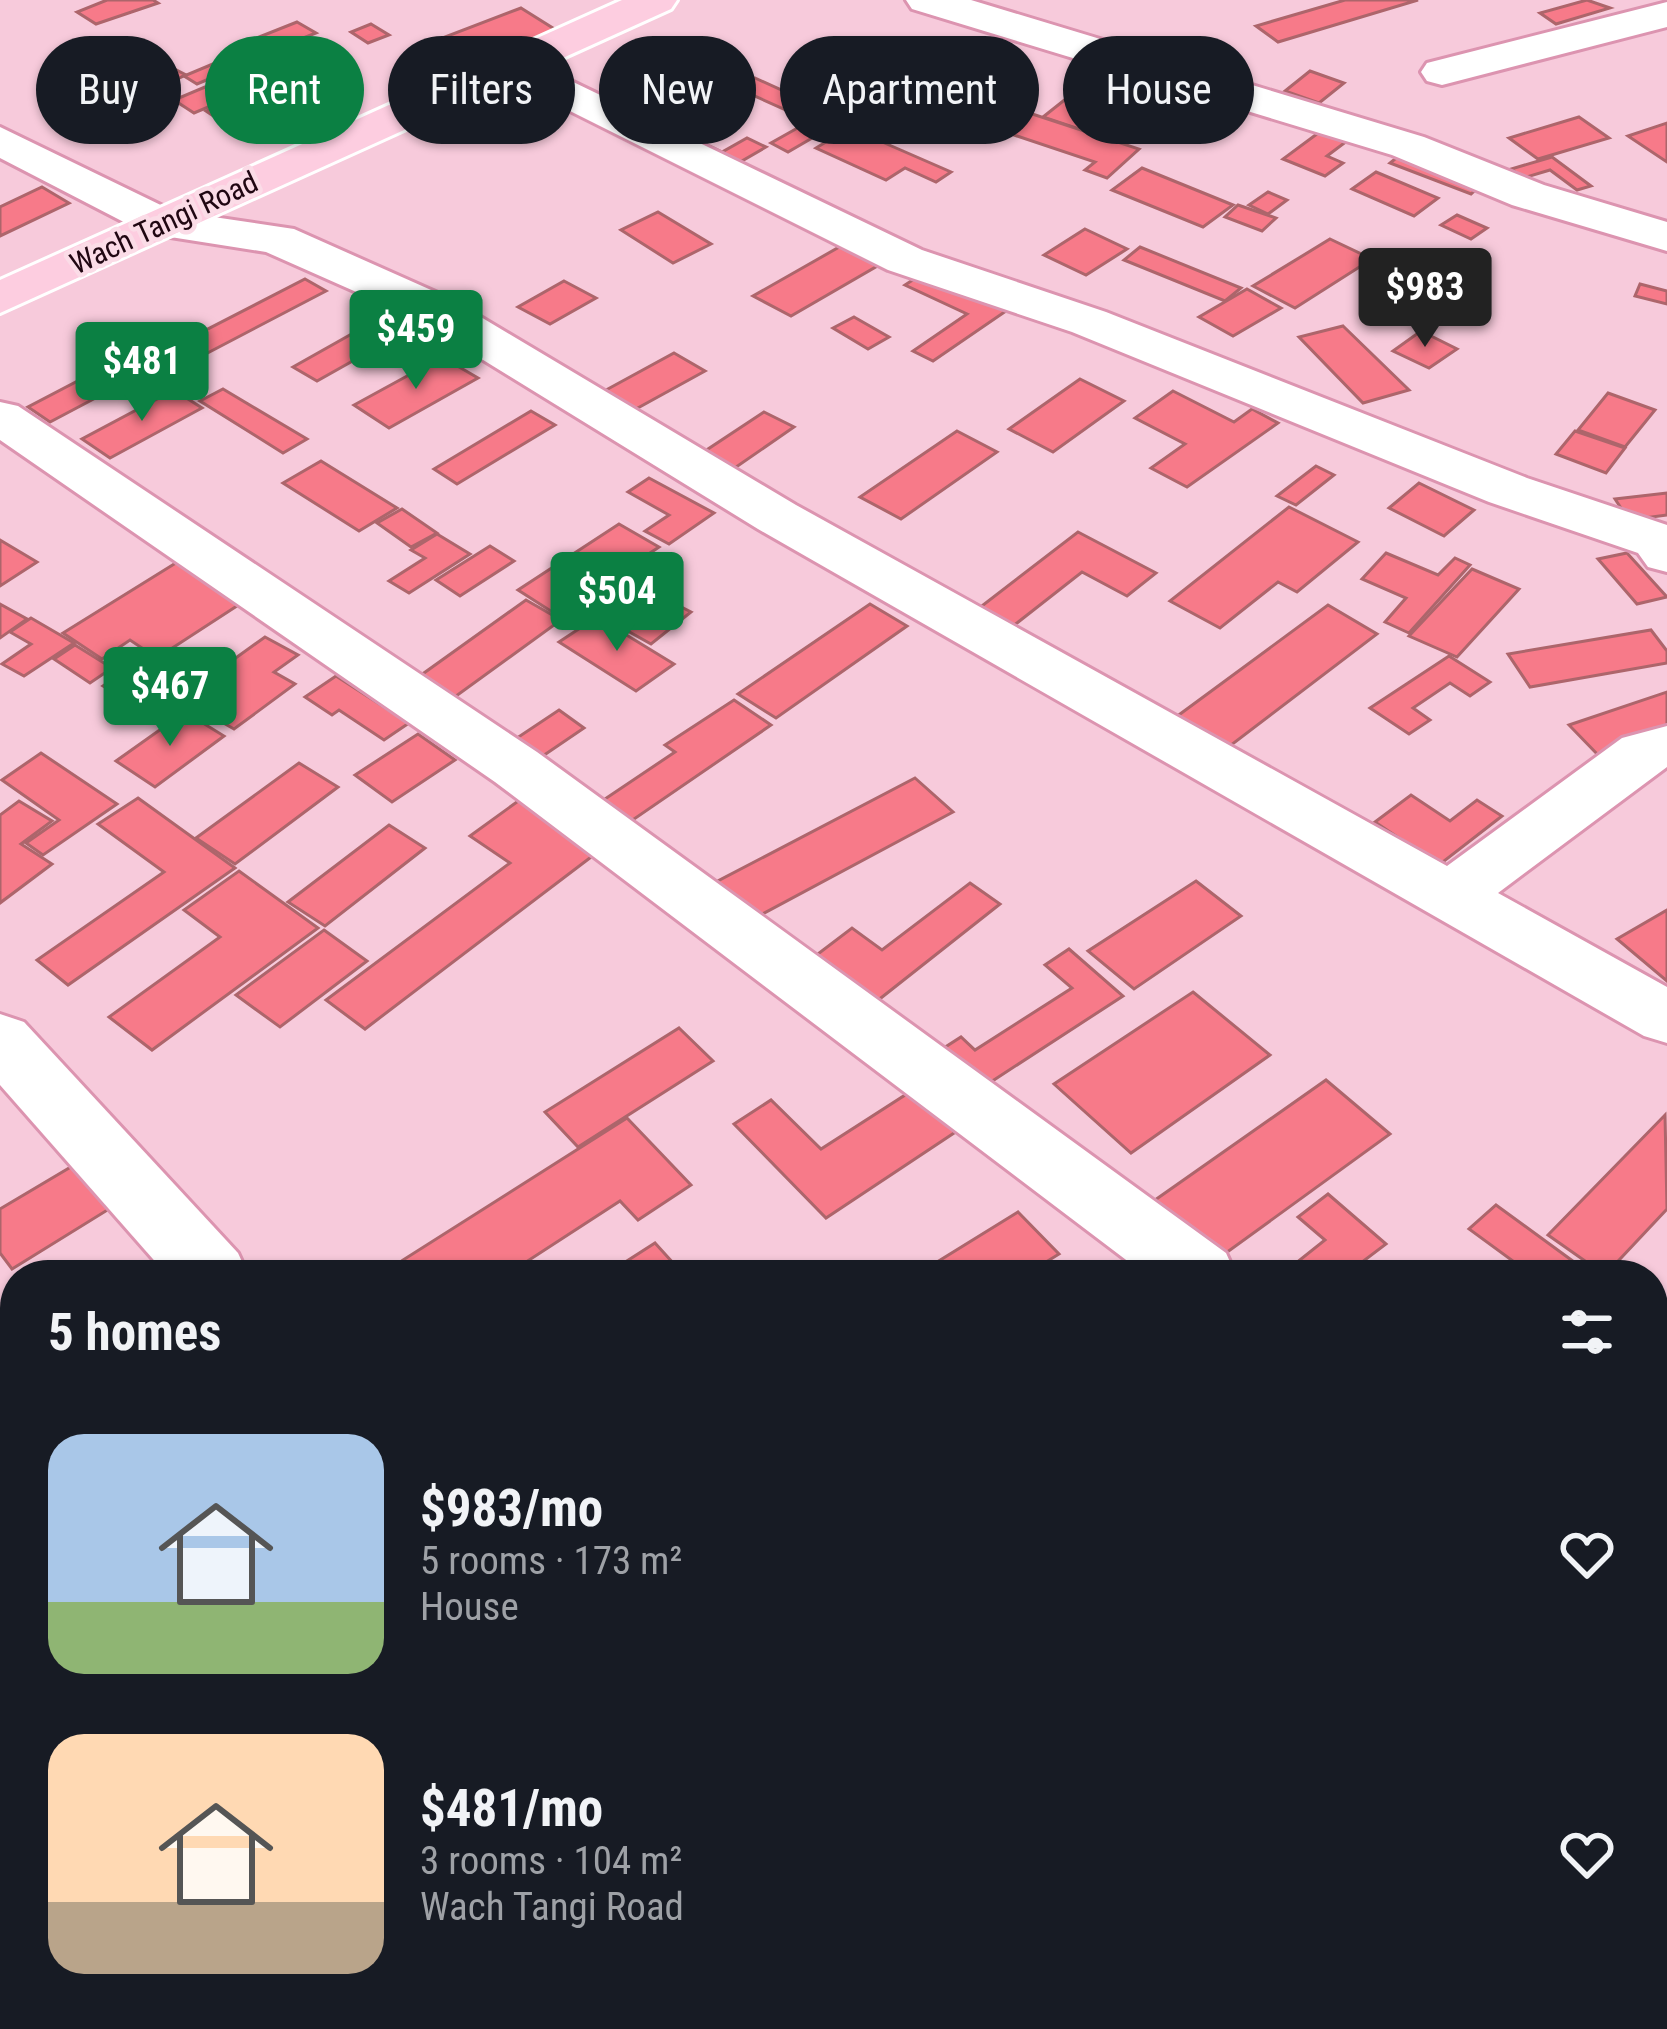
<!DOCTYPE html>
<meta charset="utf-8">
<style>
:root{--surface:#171b24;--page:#242831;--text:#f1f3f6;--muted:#9ea1a6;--accent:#0b8043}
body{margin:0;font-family:"Roboto Condensed",sans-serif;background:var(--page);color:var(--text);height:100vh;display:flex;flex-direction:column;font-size:45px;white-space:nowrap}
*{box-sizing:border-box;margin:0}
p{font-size:39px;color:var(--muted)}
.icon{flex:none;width:66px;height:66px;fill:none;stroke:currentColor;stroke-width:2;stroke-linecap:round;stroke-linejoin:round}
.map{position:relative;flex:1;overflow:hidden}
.side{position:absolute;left:0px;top:1260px;width:1668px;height:771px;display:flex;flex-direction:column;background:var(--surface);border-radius:48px 48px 0 0;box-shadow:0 3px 9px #0004}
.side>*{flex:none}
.hud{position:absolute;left:36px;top:36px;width:1596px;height:108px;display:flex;gap:24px}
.price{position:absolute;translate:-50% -102px;padding:0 27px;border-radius:12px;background:var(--accent);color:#fff;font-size:39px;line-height:78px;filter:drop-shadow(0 3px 6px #0008)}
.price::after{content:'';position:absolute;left:50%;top:72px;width:36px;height:27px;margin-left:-18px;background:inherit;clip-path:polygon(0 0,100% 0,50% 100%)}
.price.current{background:#222;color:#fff}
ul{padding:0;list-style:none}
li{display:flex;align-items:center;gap:36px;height:300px;padding:0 48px}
li span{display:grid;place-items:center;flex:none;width:336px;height:240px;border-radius:36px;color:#555}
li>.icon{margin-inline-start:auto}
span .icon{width:144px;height:144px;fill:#fffc;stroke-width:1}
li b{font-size:51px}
h2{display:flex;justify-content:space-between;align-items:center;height:144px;padding:0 48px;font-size:51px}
.chip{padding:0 42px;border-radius:54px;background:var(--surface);box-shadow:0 3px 9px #0004;font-size:42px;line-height:108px}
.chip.current{background:var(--accent);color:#fff}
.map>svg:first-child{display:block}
.building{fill:#f77a89;stroke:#ad656b;stroke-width:3}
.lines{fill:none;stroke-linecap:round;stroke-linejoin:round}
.minor-casing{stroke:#dc94b0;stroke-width:6}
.major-casing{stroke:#fff;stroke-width:6}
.minor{fill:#fff;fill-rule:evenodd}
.major{fill:#fdcde0;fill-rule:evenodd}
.labels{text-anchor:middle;stroke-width:9;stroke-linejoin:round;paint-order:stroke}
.far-street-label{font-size:30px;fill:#200712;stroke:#fbdce7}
</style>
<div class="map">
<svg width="1667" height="2029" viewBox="0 0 1667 2029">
<rect width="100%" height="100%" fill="#f7cadb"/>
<g class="building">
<path d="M107 0H153L158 3 96 24 77 12Z"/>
<path d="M1345 0H1418L1278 42 1256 26Z"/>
<path d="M1587 0 1610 8 1556 24 1540 13Z"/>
<path d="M521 8 556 30 451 71 416 48Z"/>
<path d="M297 22 316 33 278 48 259 37Z"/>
<path d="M371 24 389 35 368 43 351 32Z"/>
<path d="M159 61 186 75 100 114 73 99Z"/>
<path d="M220 61 233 69 197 84 184 76Z"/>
<path d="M908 70 954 90 936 100 891 81Z"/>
<path d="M1310 71 1344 83 1319 103 1285 91Z"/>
<path d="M755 78 845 119 788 152 771 143 810 121 737 88Z"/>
<path d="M205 87 225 100 194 113 174 100Z"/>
<path d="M275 88 312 111 275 127 238 103Z"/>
<path d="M962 91 999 106 977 120 940 105Z"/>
<path d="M1067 98 1102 110 1079 129 1043 117Z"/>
<path d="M230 101 251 115 227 125 206 111Z"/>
<path d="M1005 105 1139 149 1107 178 1085 170 1095 162 981 124Z"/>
<path d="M1579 117 1609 138 1538 159 1509 138Z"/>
<path d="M1667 123V162L1628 136Z"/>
<path d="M841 124 951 172 936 182 905 168 886 180 816 148 834 137 826 134Z"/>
<path d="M1325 128 1351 138 1327 156 1343 163 1325 176 1283 159Z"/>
<path d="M691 137 722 152 747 138 766 147 728 169 678 145Z"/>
<path d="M1405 151 1485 181 1471 194 1390 163Z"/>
<path d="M1552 157 1591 186 1577 190 1550 170 1523 178 1511 169Z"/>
<path d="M1142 168 1233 205 1203 227 1112 190Z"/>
<path d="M1376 172 1438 198 1414 216 1352 189Z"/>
<path d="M42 187 69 203 0 236V207Z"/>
<path d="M1268 192 1287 200 1268 214 1249 205Z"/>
<path d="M1238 205 1276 218 1262 231 1225 217Z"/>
<path d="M658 212 711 244 673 263 621 230Z"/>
<path d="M1457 215 1487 228 1471 239 1441 225Z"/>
<path d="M1085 229 1127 249 1086 275 1044 255Z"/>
<path d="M1330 239 1372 259 1295 308 1253 286Z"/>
<path d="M841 246 879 265 791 316 753 296Z"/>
<path d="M1140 247 1241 288 1225 301 1124 260Z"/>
<path d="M925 272 1006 311 933 361 913 351 967 314 905 285Z"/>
<path d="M305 279 326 291 154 381 134 367Z"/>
<path d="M564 281 596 298 550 324 518 307Z"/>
<path d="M1640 284 1667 291V304L1635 296Z"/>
<path d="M1247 289 1281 308 1233 336 1199 317Z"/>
<path d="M854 317 889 337 868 349 833 328Z"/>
<path d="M373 322 397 336 317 381 293 367Z"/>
<path d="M1343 326 1409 390 1363 403 1299 337Z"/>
<path d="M1421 331 1457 349 1429 368 1393 351Z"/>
<path d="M674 353 705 371 625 415 595 396Z"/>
<path d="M442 357 478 378 389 428 354 405Z"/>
<path d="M116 361 139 375 50 422 28 407Z"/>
<path d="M1080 379 1124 401 1053 452 1009 429Z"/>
<path d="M223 389 307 439 283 453 200 401Z"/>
<path d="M174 390 202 408 110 458 82 439Z"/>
<path d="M1173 391 1234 422 1252 409 1278 423 1187 487 1151 468 1185 444 1135 418Z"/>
<path d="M1608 393 1655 410 1625 447 1578 430Z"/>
<path d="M531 411 555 425 457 484 434 469Z"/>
<path d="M764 412 794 427 726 474 696 457Z"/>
<path d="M957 431 997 452 901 519 860 497Z"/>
<path d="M1575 431 1625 448 1606 473 1556 454Z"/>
<path d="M321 461 397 508 359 531 283 483Z"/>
<path d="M1316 466 1334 475 1296 505 1277 496Z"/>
<path d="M649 478 714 513 669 544 645 531 669 515 628 492Z"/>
<path d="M1419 483 1474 510 1444 536 1389 508Z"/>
<path d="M1667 493V515L1629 520 1615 499Z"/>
<path d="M1289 507 1358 542 1297 592 1278 582 1220 628 1170 601Z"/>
<path d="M402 509 437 533 411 547 377 523Z"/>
<path d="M619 524 659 547 557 615 518 590Z"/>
<path d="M1078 532 1156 573 1127 596 1082 572 1008 630 974 612Z"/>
<path d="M437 534 470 554 409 593 389 581 425 558 411 550Z"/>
<path d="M0 540 37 562 0 586Z"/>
<path d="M490 546 514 561 460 596 436 580Z"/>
<path d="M1386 553 1438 575 1455 558 1470 565 1409 633 1385 622 1406 598 1362 579Z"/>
<path d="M1627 553 1667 597 1637 604 1598 559Z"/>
<path d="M179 561 243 602 157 658 130 640 102 659 63 633Z"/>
<path d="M1472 569 1519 589 1457 657 1409 636Z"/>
<path d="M623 577 691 612 651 644 583 606Z"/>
<path d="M526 600 561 620 452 699 417 678Z"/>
<path d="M0 604 27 619 0 638Z"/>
<path d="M870 604 907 626 776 718 738 694Z"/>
<path d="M1328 605 1377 634 1222 752 1172 720Z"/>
<path d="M597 617 674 664 636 691 559 642Z"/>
<path d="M31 618 74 643 24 676 2 664 31 644 10 632Z"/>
<path d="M1651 630 1667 651V663L1530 687 1508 654Z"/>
<path d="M265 637 298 655 274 672 295 684 234 729 180 698Z"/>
<path d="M75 645 112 668 90 683 54 659Z"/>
<path d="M1449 656 1490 682 1470 696 1450 683 1413 708 1430 720 1409 734 1370 708Z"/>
<path d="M132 666 172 691 144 711 103 686Z"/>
<path d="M336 676 409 723 384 740 339 710 332 715 305 697Z"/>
<path d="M1667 692V735L1601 758 1569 725Z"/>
<path d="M734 700 771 725 621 828 593 807 675 752 665 745Z"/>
<path d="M559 710 584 728 531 764 505 746Z"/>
<path d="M185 712 224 736 155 787 116 761Z"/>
<path d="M418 734 455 760 392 802 355 775Z"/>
<path d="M41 753 117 804 43 855 26 843 59 820 2 780Z"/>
<path d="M299 763 338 787 235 864 196 838Z"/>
<path d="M915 778 953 812 753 919 716 882Z"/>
<path d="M1411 795 1450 821 1477 800 1502 816 1439 865 1375 822Z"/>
<path d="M138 798 235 868 68 985 37 960 164 872 98 824Z"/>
<path d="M521 799 599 851 365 1029 326 1000 510 863 470 836Z"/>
<path d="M19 801 52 821 21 844 52 864 0 903V815Z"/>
<path d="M389 825 425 848 325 926 288 902Z"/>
<path d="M239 871 318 928 152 1050 109 1017 220 937 184 910Z"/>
<path d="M1196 881 1241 916 1134 989 1088 951Z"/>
<path d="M970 883 1000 904 872 1005 810 960 852 928 882 950Z"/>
<path d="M1667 910V981L1617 939Z"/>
<path d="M324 930 367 961 280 1027 236 995Z"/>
<path d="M1069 949 1123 996 977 1091 936 1053 961 1037 975 1050 1072 988 1045 965Z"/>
<path d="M1193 992 1270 1055 1131 1153 1054 1084Z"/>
<path d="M679 1028 713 1061 578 1147 545 1112Z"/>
<path d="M1326 1080 1390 1134 1201 1271 1138 1212Z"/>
<path d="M913 1090 957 1131 826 1218 734 1124 771 1100 821 1149Z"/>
<path d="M1665 1115 1667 1209 1605 1275 1548 1235Z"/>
<path d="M627 1118 691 1185 638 1220 620 1201 506 1275H416L403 1260Z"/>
<path d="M86 1158 122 1201 12 1269 0 1253V1209Z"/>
<path d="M1328 1194 1386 1244 1345 1275H1281L1325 1240 1298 1217Z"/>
<path d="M1496 1205 1585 1270 1580 1275H1532L1469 1229Z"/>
<path d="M1018 1212 1059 1254 1025 1275H916Z"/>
<path d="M655 1243 684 1275H605Z"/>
<path d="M1653 1351 1667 1362V1432L1653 1445Z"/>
<path d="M60 2016H266L271 2029H35Z"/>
<path d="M1171 2016H1229L1238 2029H1180Z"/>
<path d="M1491 2016H1508L1515 2029H1461Z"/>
</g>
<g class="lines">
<g class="minor-casing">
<g id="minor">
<path d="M906 0H971L1424 137 1544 185 1667 222V251L1512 205 1392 155 912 9Z"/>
<path d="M1667 2V27L1442 85 1427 81 1421 72 1427 63Z"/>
<path d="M511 52 922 250 1106 312 1527 478 1667 525V572L1648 567 1638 553 1489 502 1072 332 888 270 496 74 490 65 496 56Z"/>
<path d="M0 127 173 211 294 229 449 298 796 505 1447 866 1622 738 1667 726V767L1498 893 1667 987V1043L1644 1036 758 529 415 318 266 252 145 233 0 158Z"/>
<path d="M0 402 18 406 537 752 1226 1253 1236 1275H1146L495 782 0 440Z"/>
<path d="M0 1014 24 1022 238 1253 248 1275H167L0 1085Z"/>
<path d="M1653 1641 1667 1646V1734L1653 1728Z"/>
<path d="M15 1894V1983L0 1989V1900Z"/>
<path d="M781 2016H877L882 2029H786Z"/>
</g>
</g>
<g class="major-casing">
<path id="major" d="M622 0H677L671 9 0 313V280Z"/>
</g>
<use href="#minor" class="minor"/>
<use href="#major" class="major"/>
</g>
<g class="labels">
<g class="far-street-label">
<text transform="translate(164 223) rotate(-25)" y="10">Wach Tangi Road</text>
</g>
</g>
</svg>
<b class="price current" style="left:1425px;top:350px">$983</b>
<b class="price" style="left:416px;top:392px">$459</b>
<b class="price" style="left:142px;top:424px">$481</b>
<b class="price" style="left:617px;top:654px">$504</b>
<b class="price" style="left:170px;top:749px">$467</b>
<div class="hud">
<a class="chip">Buy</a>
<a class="chip current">Rent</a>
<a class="chip">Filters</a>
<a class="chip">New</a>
<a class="chip">Apartment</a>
<a class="chip">House</a>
</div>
<section class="side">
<h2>5 homes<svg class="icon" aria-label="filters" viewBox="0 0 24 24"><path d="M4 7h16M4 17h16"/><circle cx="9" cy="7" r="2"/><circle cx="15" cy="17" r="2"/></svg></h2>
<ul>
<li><span style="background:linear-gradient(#a9c7e8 70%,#8fb573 0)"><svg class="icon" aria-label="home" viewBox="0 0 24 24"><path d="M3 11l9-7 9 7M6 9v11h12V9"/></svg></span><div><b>$983/mo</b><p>5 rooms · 173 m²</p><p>House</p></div><svg class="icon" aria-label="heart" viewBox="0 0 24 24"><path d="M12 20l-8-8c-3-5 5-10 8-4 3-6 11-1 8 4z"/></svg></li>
<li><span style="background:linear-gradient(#ffd9b3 70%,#b9a48a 0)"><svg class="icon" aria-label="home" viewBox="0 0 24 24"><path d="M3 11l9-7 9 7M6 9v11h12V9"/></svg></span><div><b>$481/mo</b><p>3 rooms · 104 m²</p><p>Wach Tangi Road</p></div><svg class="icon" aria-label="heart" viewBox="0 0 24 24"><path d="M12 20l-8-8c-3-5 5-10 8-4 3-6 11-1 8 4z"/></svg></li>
</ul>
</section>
</div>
